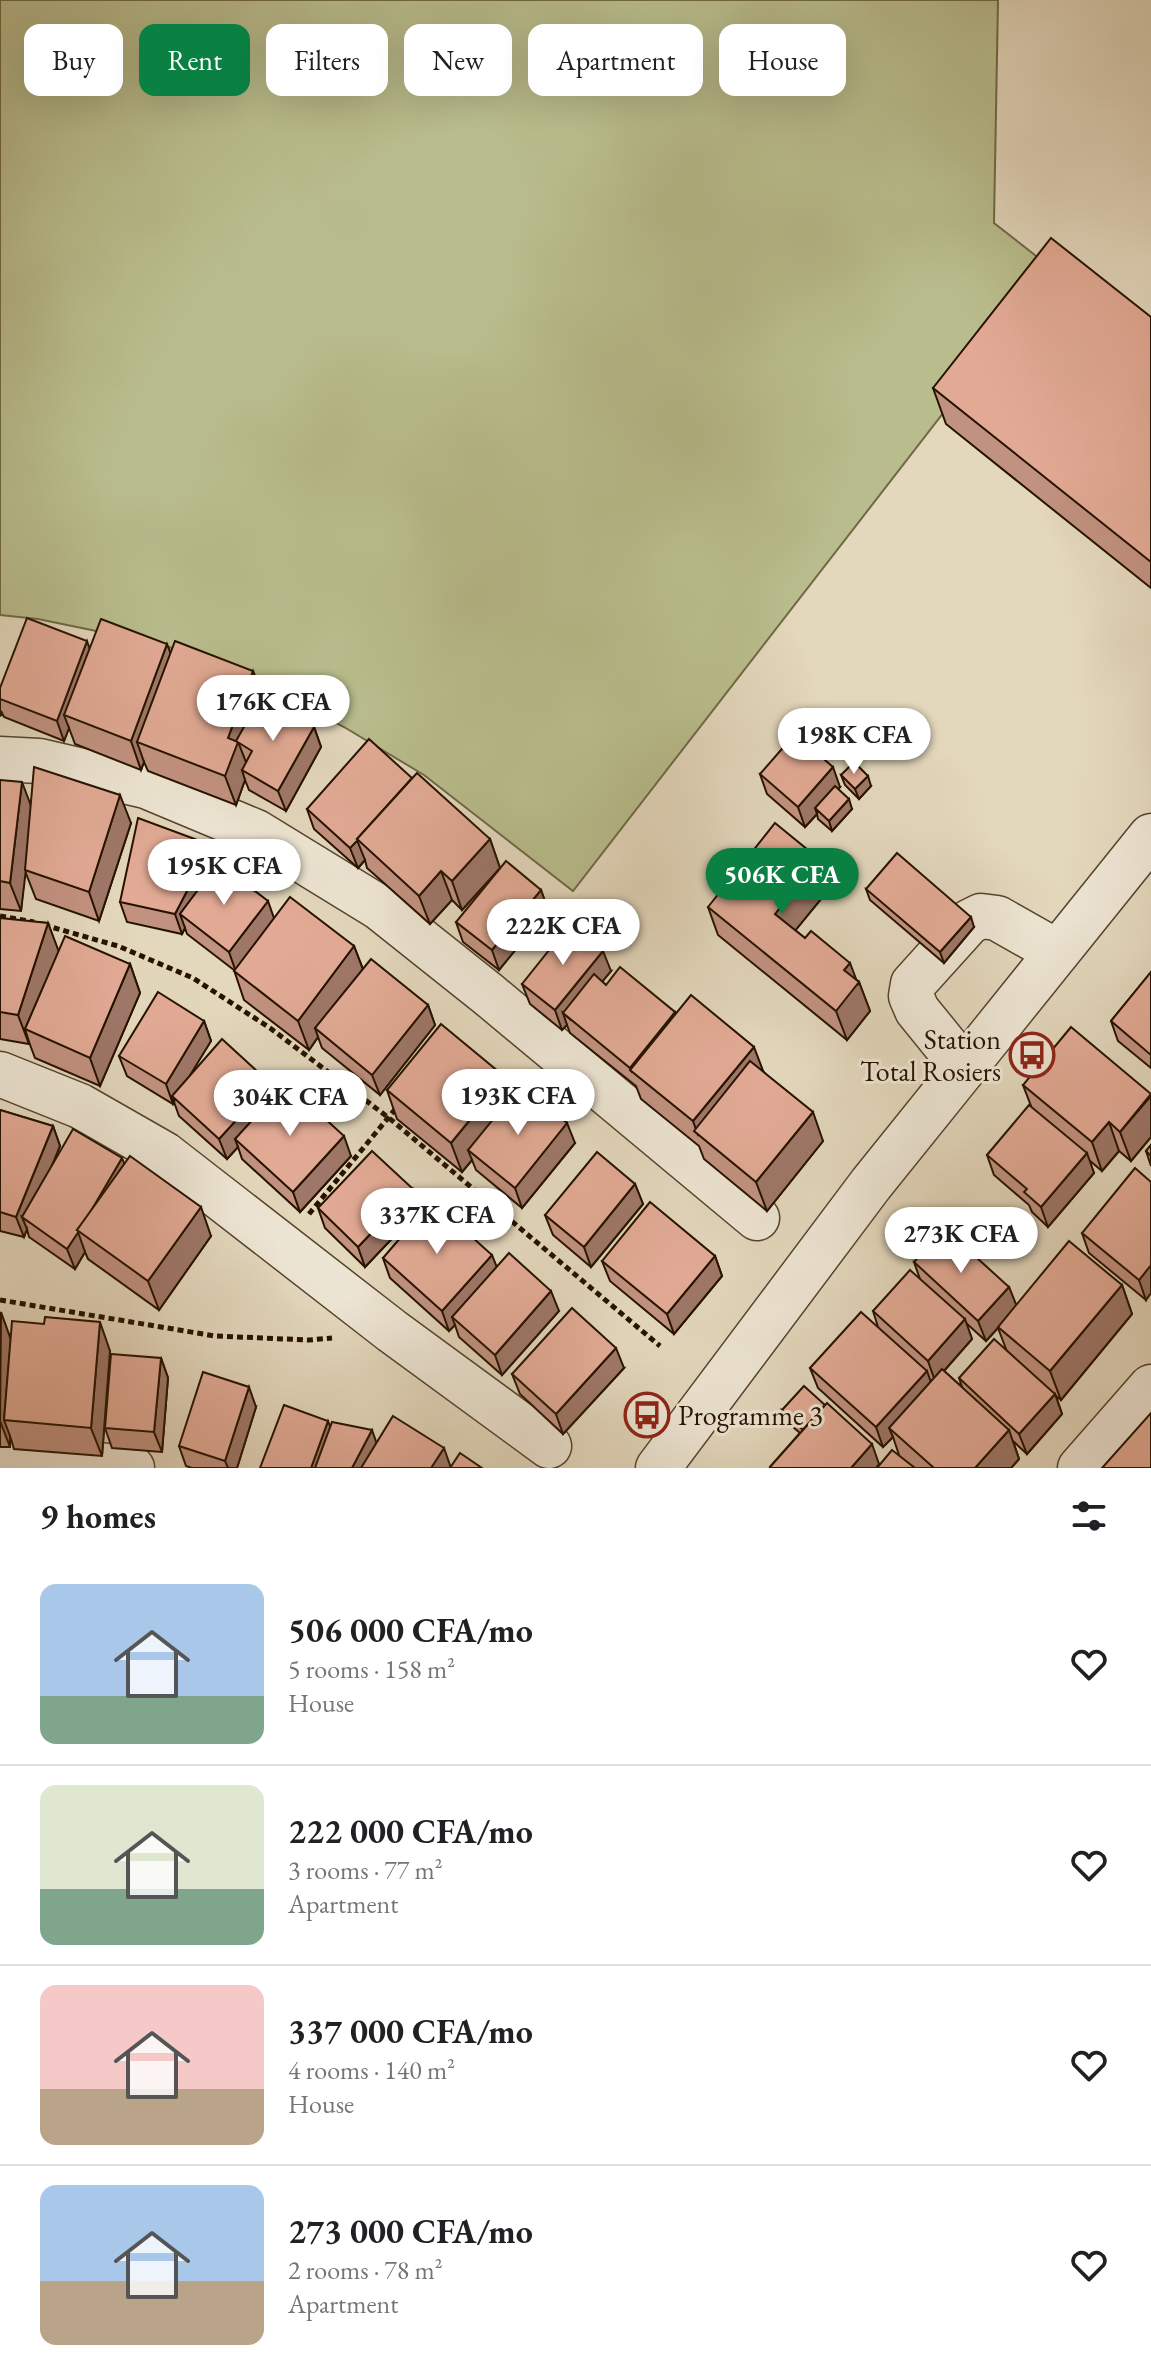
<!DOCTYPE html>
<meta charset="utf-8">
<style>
:root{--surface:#fff;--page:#f6f6f6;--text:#202124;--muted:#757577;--line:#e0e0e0;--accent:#0b8043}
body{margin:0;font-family:"EB Garamond",serif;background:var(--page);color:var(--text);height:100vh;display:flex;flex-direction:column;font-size:30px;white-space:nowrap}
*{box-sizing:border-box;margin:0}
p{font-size:26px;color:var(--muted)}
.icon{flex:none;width:44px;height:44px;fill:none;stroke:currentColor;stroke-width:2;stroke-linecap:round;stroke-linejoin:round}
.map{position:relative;height:1468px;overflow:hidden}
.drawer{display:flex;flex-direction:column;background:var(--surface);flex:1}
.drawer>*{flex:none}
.guide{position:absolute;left:24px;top:24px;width:1104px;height:72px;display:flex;gap:16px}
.price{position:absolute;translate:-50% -68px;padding:0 18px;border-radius:28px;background:#fff;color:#222;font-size:26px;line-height:52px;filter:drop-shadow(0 2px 4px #0008)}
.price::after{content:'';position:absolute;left:50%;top:48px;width:24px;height:18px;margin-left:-12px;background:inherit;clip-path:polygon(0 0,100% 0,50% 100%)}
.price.on{background:var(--accent);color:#fff}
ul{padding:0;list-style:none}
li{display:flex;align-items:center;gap:24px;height:200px;padding:0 40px}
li+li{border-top:2px solid var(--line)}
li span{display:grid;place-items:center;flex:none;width:224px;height:160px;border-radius:16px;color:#555}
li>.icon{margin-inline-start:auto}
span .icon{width:96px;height:96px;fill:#fffc;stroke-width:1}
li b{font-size:34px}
h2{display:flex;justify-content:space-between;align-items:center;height:96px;padding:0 40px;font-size:34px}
.chip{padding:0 28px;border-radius:16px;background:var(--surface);box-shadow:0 8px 32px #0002;font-size:28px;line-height:72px}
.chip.on{background:var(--accent);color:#fff}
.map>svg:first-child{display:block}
.green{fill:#b9bd8d;stroke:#706846;stroke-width:2}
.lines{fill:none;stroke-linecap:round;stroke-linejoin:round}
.minor-casing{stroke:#55432f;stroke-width:47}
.path{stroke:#261200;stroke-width:5;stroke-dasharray:6 4;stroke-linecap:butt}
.minor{stroke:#ede5d3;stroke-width:44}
.wall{fill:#c29280;stroke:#261200;stroke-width:2;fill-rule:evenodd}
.shaded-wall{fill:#9e7768;stroke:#261200;stroke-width:2}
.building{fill:#e2aa95;stroke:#261200;stroke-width:2}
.labels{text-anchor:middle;stroke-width:6;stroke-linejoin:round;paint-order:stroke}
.poi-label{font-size:28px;fill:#261200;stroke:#ede5d3;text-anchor:end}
</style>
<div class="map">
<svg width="1151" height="1468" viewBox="0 0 1151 1468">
<rect width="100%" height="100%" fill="#e3d7bc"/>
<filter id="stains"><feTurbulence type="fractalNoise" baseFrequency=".0025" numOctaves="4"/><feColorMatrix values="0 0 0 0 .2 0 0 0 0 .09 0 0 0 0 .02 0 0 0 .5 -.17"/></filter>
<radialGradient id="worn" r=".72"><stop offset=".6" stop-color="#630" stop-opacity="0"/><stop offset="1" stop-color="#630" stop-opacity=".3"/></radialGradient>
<path class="green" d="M0 0H998L994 223 1054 270 573 891 424 775 344 727 262 684 164 645 38 619 0 615Z"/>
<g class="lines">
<g class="minor-casing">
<g id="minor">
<path d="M0 759 39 761 146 786 256 832 380 908 488 994 757 1218"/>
<path d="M964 1068 917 1010 911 996 913 984 969 922 981 916 997 918 1057 952"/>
<path d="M0 1074 80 1106 164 1154 392 1331 549 1446"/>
<path d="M0 1457 132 1468"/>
<path d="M658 1468 871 1184 1151 836"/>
<path d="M1080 1468 1151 1387"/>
</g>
</g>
<g class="path">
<path d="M0 916 34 922"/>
<path d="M44 925 118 946 193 978 270 1028 389 1118 660 1346"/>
<path d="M309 1214 397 1107"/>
<path d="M0 1300 215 1336 309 1340 332 1338"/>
</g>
<use href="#minor" class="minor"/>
</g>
<g class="wall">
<path d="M1151 317V588L946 424 933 388Z"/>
<path d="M90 650 171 653 253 671 263 698 314 727 321 747 286 811 249 790 245 780 236 805 148 771 144 762 141 770 75 744 69 728 64 741 4 717 1 711 2 715 0 716V688Z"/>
<path d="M760 774 840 787 838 789 852 809 832 831 818 819 817 814 805 827 767 794Z"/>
<path d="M841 775 871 786 859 799 845 785Z"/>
<path d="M412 778 490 839 500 868 462 910 452 900 430 924 367 868 365 860 358 868 314 829 307 809Z"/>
<path d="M0 780 30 805 131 823 99 921 36 899 25 871 21 911 0 909Z"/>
<path d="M211 845 218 864 274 918 354 946 363 969 428 1005 435 1025 380 1095 322 1048 318 1037 309 1050 244 1000 234 970 187 934 185 928 182 934 127 922 120 902Z"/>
<path d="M819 859 830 888 795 930 859 982 870 1011 847 1040 718 935 708 907Z"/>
<path d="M866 889 974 927 944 963 870 900Z"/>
<path d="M541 890 548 910 499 970 463 942 456 922Z"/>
<path d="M0 918 48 923 58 951 130 964 140 993 100 1086 35 1058 29 1042V1044L0 1039Z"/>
<path d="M611 971 602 981 606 985 676 1014 763 1071 823 1141 767 1211 704 1159 699 1146 641 1099 636 1086 570 1033 567 1025 562 1030 530 1004 522 984Z"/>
<path d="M1151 972V1068L1118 1041 1111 1021Z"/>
<path d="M204 1021 211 1041 189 1076 270 1083 274 1095 351 1156 300 1212 242 1159 238 1147 227 1159 179 1116 174 1102 173 1104 127 1076 119 1056Z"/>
<path d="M1023 1085 1151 1094V1137L1131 1161 1119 1151 1102 1171 1089 1160 1094 1173 1048 1227 1032 1212 1029 1205 994 1175 987 1155 1031 1106Z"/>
<path d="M387 1090 512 1096 575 1143 522 1208 476 1170 472 1160 462 1172 397 1119Z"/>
<path d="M0 1110 53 1126 60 1146 52 1164H124L211 1236 159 1310 88 1259 85 1252 75 1269 29 1237 27 1229 24 1237 0 1231Z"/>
<path d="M1151 1145V1166L1146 1151Z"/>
<path d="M1151 1182 1146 1300 1089 1253 1082 1233Z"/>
<path d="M635 1184 643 1204 591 1267 553 1235 545 1215Z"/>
<path d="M413 1189 420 1209 365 1267 325 1228 318 1208Z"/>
<path d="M715 1256 722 1276 674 1334 610 1281 602 1261Z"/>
<path d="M383 1258 497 1266 559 1311 502 1375 459 1337 455 1325 449 1331 390 1278Z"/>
<path d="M914 1262 1009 1287 1016 1305 1122 1285 1132 1314 1061 1400 1056 1396 1062 1414 1027 1454 1013 1441 1019 1459 1011 1468H877L899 1455 893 1437 883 1447 818 1388 810 1368 878 1327 873 1311 920 1279ZM966 1323 986 1341 998 1328 1006 1349 959 1378 962 1387 944 1371 972 1339Z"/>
<path d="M0 1312 11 1340 110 1351 102 1456 14 1449 10 1436V1447H0Z"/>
<path d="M161 1358 168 1378 162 1452 112 1448 105 1428Z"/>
<path d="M624 1368 563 1434 520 1394 512 1374Z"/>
<path d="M256 1407 237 1468H192L186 1466 179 1446Z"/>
<path d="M782 1410 879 1464 876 1468H770V1467L800 1433 786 1421Z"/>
</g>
<g class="shaded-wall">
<path d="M87 641 94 661 64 715 69 728 64 741 57 721Z"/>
<path d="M167 644 178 672 137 742 144 762 141 770 131 741Z"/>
<path d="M253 671 264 700 239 744 249 770H242L245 780 236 805 225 776 228 738Z"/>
<path d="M314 727 321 747 286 811 278 791Z"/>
<path d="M833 767 840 787 818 812 815 808 817 814 805 827 798 807Z"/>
<path d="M868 776 871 786 859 799 855 789Z"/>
<path d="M22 782 33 811 21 911 10 883Z"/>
<path d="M120 795 131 823 99 921 89 892Z"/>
<path d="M849 799 852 809 832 831 829 821Z"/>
<path d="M490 839 500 868 462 910 452 881Z"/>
<path d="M357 840 365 860 358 868 350 848Z"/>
<path d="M211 845 218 865 180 914 185 928 182 934 175 914Z"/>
<path d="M819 859 830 888 786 942 775 914Z"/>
<path d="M441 871 452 900 430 924 419 896Z"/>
<path d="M541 890 548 910 499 970 492 950Z"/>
<path d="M268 901 275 921 236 972 229 952Z"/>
<path d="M971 917 974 927 944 963 940 952Z"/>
<path d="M48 923 59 952 25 1029 29 1042V1044L18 1015Z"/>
<path d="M354 946 365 975 315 1028 318 1037 309 1050 298 1021Z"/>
<path d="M603 951 611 971 571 1020 563 1013 567 1025 562 1030 555 1010Z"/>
<path d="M850 963 858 984 859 982 870 1011 847 1040 836 1011 844 970Z"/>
<path d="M130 964 140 993 100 1086 90 1058Z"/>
<path d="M428 1005 435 1025 380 1095 372 1075Z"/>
<path d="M675 1012 682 1032 632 1072 630 1068Z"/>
<path d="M204 1021 211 1041 175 1100 172 1096 174 1102 173 1104 166 1084Z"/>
<path d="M754 1047 765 1076 698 1135 693 1121Z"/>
<path d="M505 1077 515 1105 468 1150 472 1160 462 1172 451 1143Z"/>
<path d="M270 1083 277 1103 235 1139 238 1147 227 1159 219 1139Z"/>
<path d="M1151 1096V1137L1131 1161 1120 1132Z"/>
<path d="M813 1112 823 1141 767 1211 756 1182Z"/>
<path d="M1109 1122 1119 1151 1102 1171 1092 1142Z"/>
<path d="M567 1123 575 1143 522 1208 515 1188Z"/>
<path d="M53 1126 60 1146 29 1222 22 1217 27 1229 24 1237 16 1217Z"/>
<path d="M344 1136 351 1156 300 1212 293 1192Z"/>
<path d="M1087 1153 1094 1173 1048 1227 1041 1207Z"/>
<path d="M122 1158 130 1178 79 1231Z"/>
<path d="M635 1184 643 1204 591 1267 584 1247Z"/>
<path d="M413 1189 420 1209 365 1267 358 1247Z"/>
<path d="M201 1207 211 1236 159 1310 148 1281Z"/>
<path d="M78 1232 85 1252 75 1269 67 1249Z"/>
<path d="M492 1255 500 1275 452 1317 455 1325 449 1331 442 1311Z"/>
<path d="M715 1256 722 1276 674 1334 667 1314Z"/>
<path d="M1151 1265V1293L1146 1300 1139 1280Z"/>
<path d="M1122 1285 1132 1314 1061 1400 1050 1371Z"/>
<path d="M1009 1287 1017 1307 986 1341 978 1321Z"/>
<path d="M551 1291 559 1311 502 1375 495 1355Z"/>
<path d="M1 1312 11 1340 4 1420 10 1436V1447L0 1421Z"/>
<path d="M965 1319 972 1339 935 1381 928 1361Z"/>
<path d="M100 1322 110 1351 102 1456 91 1428Z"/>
<path d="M616 1348 624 1368 563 1434 556 1414Z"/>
<path d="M161 1358 168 1378 162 1452 154 1432Z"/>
<path d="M927 1371 934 1391 889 1428 893 1437 883 1447 876 1427Z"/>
<path d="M249 1387 256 1407 237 1468H228L225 1461Z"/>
<path d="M1055 1394 1062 1414 1027 1454 1019 1434Z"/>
<path d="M328 1421 336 1441 325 1468H311Z"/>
<path d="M372 1430 379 1450 370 1468H352Z"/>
<path d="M1009 1430 1019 1459 1011 1468H975Z"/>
<path d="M872 1444 879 1464 876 1468H851Z"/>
<path d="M444 1448 451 1468H431Z"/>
</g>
<g class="building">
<path d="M1051 238 1151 317V562L933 388Z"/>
<path d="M27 618 87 641 57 721 0 699V688Z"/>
<path d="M101 619 167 644 131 741 64 715Z"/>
<path d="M175 641 253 671 228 738 238 742 225 776 137 742Z"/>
<path d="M261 697 314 727 278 791 242 770 252 751 236 741Z"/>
<path d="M795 734 833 767 798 807 760 774Z"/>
<path d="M369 739 412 778 357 839 358 840 350 848 307 809Z"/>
<path d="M854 762 868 776 855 789 841 775Z"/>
<path d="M34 767 120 795 89 892 25 870Z"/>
<path d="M417 773 490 839 452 881 441 871 419 896 357 839Z"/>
<path d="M0 780 22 782 10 883 0 881Z"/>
<path d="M835 786 849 799 829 821 815 808Z"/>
<path d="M138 818 211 845 175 914 120 902Z"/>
<path d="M775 823 819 859 775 914 805 938 811 931 850 963 844 970 859 982 836 1011 708 907Z"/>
<path d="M897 853 971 917 940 952 866 889Z"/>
<path d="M506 861 541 890 492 950 456 922Z"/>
<path d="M218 863 268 901 229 952 180 914Z"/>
<path d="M290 897 354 946 298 1021 234 971Z"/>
<path d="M0 918 48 923 18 1015 0 1012Z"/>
<path d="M570 924 603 951 555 1010 522 984Z"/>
<path d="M65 936 130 964 90 1058 25 1029Z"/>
<path d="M371 959 428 1005 372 1075 315 1028Z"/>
<path d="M620 967 675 1012 630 1068 563 1013 594 974 606 985Z"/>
<path d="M1151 972V1055L1111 1021Z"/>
<path d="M158 992 204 1021 166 1084 119 1056Z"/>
<path d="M691 995 754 1047 693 1121 630 1070Z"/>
<path d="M441 1024 505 1077 451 1143 387 1090Z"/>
<path d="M1071 1027 1151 1094 1120 1132 1109 1122 1092 1142 1023 1085Z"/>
<path d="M222 1039 270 1083 219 1139 172 1096Z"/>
<path d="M750 1061 813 1112 756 1182 694 1131Z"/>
<path d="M286 1083 344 1136 293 1192 235 1139Z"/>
<path d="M521 1085 567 1123 515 1188 468 1150Z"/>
<path d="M1029 1105 1087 1153 1041 1207 1024 1192 1027 1189 987 1155Z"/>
<path d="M0 1110 53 1126 16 1217 0 1212Z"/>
<path d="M73 1129 122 1158 88 1216 77 1230 79 1231 67 1249 22 1217Z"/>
<path d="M1151 1145V1156L1146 1151Z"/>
<path d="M372 1151 413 1189 358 1247 318 1208Z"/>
<path d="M597 1152 635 1184 584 1247 545 1215Z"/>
<path d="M130 1156 201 1207 148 1281 77 1230Z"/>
<path d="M1135 1168 1151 1182V1265L1139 1280 1082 1233Z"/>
<path d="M432 1201 492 1255 442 1311 383 1258Z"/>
<path d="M650 1202 715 1256 667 1314 602 1261Z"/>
<path d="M944 1228 1009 1287 978 1321 914 1262Z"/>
<path d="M1069 1241 1122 1285 1050 1371 998 1327Z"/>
<path d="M509 1253 551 1291 495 1355 452 1317Z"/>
<path d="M910 1270 965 1319 928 1361 873 1311Z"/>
<path d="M572 1308 616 1348 556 1414 512 1374Z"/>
<path d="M861 1312 927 1371 876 1427 810 1368Z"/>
<path d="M45 1317 100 1322 91 1428 4 1420 12 1321 44 1324Z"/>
<path d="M994 1339 1055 1394 1019 1434 959 1378Z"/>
<path d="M111 1354 161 1358 154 1432 105 1428Z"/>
<path d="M942 1369 1009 1430 975 1468H934L889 1428Z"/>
<path d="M203 1372 249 1387 225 1461 179 1446Z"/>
<path d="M804 1386 825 1405 803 1430 782 1410Z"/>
<path d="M827 1403 872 1444 851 1468H771L770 1467Z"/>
<path d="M284 1405 328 1421 311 1468H260Z"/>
<path d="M1151 1413V1468H1102Z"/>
<path d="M393 1416 444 1448 431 1468H361Z"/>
<path d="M332 1422 372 1430 352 1468H315Z"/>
<path d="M892 1450 915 1468H877Z"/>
<path d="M460 1453 482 1468H450Z"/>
</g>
<defs>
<g id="bus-ring" transform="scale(2.3)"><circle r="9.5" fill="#ede5d3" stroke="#8f2418" stroke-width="1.5"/><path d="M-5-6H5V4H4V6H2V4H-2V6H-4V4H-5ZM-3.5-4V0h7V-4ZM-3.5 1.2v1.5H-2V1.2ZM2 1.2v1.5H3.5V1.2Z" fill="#8f2418"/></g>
</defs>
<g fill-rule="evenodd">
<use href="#bus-ring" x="1032" y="1055"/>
<use href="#bus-ring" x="647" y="1415"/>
</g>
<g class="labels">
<g class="poi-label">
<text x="1001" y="1049">Station<tspan x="1001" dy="32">Total Rosiers</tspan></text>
<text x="678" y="1425" text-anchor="start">Programme 3</text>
</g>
</g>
<rect width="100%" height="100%" filter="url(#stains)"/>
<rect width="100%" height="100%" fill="url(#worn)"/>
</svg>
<b class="price" style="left:273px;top:743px">176K CFA</b>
<b class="price" style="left:854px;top:776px">198K CFA</b>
<b class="price" style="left:224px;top:907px">195K CFA</b>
<b class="price on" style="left:782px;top:916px">506K CFA</b>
<b class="price" style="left:563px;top:967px">222K CFA</b>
<b class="price" style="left:518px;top:1137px">193K CFA</b>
<b class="price" style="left:290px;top:1138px">304K CFA</b>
<b class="price" style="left:437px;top:1256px">337K CFA</b>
<b class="price" style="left:961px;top:1275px">273K CFA</b>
<div class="guide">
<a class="chip">Buy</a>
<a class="chip on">Rent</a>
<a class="chip">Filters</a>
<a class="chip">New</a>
<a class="chip">Apartment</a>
<a class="chip">House</a>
</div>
</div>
<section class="drawer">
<h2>9 homes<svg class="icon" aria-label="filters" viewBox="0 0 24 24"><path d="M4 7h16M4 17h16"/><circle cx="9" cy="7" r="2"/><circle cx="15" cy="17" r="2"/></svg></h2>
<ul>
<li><span style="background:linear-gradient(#a9c7e8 70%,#7fa58c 0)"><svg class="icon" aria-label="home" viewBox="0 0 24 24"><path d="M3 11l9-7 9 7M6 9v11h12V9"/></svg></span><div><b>506 000 CFA/mo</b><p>5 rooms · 158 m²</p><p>House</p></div><svg class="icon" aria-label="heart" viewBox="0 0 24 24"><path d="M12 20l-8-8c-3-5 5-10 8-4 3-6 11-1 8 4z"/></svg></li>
<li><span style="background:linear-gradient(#dfe7d0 65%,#7fa58c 0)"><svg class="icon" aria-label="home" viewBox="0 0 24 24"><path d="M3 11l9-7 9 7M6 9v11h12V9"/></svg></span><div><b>222 000 CFA/mo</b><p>3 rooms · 77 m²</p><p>Apartment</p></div><svg class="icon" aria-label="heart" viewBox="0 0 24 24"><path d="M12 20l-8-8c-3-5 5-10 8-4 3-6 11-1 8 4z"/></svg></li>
<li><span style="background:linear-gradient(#f6c9c9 65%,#b9a48a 0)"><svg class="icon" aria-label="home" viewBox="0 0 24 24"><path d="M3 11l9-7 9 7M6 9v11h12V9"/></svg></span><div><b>337 000 CFA/mo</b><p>4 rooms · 140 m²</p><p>House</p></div><svg class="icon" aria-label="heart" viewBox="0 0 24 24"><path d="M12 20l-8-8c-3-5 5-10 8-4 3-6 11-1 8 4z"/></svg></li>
<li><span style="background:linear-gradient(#a9c7e8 60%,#b9a48a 0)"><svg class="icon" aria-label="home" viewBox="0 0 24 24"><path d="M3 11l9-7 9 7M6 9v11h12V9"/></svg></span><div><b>273 000 CFA/mo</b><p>2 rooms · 78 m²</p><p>Apartment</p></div><svg class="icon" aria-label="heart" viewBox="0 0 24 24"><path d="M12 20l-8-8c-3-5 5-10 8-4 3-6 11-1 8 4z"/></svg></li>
</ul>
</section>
